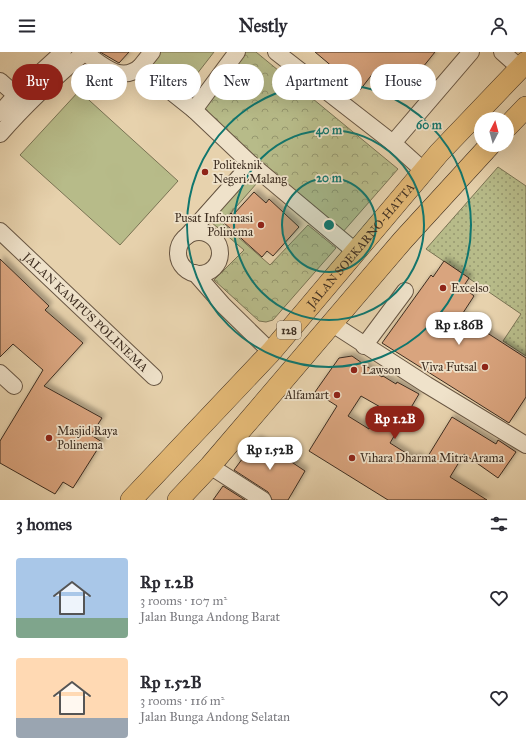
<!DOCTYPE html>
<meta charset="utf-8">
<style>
:root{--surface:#fff;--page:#f7f7f7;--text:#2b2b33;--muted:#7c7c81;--accent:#8f2418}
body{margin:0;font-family:"IM FELL Great Primer",serif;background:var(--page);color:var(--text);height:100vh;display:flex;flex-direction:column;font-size:15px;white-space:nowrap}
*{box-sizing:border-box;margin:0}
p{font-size:13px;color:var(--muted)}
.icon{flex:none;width:22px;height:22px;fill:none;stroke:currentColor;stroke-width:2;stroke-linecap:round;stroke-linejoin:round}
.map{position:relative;height:448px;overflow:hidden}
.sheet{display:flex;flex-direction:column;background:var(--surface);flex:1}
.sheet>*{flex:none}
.guide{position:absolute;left:12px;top:12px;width:502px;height:36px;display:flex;gap:8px}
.needle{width:26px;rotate:6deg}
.buttons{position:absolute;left:474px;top:60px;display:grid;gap:8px}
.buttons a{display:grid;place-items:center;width:40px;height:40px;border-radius:50%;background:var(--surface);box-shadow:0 4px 16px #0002;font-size:20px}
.price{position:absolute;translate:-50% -34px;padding:0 9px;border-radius:14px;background:#fff;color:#222;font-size:13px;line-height:26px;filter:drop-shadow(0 1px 2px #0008)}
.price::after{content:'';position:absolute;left:50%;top:24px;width:12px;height:9px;margin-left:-6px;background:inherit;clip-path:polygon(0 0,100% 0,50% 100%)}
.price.on{background:var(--accent);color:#fff}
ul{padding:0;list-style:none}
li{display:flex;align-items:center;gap:12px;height:100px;padding:0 16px}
li span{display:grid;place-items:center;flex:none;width:112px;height:80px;border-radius:4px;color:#555}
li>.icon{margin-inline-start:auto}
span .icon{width:48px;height:48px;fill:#fffc;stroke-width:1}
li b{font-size:17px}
h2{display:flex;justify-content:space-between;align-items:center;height:48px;padding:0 16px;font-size:17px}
.pill{padding:0 14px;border-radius:18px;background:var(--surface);box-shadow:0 4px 16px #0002;font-size:14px;line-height:36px}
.pill.on{background:var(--accent);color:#fff}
header{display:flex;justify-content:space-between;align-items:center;height:52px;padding:0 16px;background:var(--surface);font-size:18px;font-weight:700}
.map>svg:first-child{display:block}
.grass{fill:url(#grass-dots);stroke:#7a7454}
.forest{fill:url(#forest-crowns);stroke:#7a7454}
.garden{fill:#b7bb89;stroke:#7a7454}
.building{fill:#d9a47e;stroke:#3d2d20;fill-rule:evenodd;filter:url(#shadow)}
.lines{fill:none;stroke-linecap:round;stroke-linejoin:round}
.minor-casing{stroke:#685643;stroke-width:18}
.major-casing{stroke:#3d2d20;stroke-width:22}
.minor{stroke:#efe2ca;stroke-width:16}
.major{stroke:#e4b976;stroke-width:21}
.ring{fill:none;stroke:#0f766e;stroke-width:2}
.poi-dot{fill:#8f2418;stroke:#efe2ca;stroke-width:1.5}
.labels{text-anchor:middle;stroke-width:3.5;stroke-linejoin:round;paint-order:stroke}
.shield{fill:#efe2ca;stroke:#726353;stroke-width:1}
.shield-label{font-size:11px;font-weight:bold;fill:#3d2d20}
.poi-label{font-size:12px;fill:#3d2d20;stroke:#efe2ca;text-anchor:start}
.street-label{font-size:12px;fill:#3d2d20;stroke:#efe2ca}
.centre{fill:#0f766e;stroke:#efe2ca;stroke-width:2}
.ring-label{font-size:12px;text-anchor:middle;font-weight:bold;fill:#0f766e;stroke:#efe2ca;stroke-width:3.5;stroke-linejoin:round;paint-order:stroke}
</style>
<header><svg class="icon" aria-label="menu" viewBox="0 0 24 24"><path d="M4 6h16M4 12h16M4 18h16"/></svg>Nestly<svg class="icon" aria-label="person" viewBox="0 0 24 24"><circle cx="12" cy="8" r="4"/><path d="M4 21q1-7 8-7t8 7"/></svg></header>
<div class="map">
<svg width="526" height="448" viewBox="0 0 526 448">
<defs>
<pattern id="grass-dots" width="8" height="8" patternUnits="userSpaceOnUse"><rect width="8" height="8" fill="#b7bb89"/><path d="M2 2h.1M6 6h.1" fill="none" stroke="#969870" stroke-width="1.8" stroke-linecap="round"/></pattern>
<pattern id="forest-crowns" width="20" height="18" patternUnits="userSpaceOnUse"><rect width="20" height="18" fill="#b7bb89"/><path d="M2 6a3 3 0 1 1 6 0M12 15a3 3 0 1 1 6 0" fill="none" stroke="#969870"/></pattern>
<filter id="shadow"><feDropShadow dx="3.5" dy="-3.5" stdDeviation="2" flood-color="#0004"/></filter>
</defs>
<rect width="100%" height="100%" fill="#e7d2ad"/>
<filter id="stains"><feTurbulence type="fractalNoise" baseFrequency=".005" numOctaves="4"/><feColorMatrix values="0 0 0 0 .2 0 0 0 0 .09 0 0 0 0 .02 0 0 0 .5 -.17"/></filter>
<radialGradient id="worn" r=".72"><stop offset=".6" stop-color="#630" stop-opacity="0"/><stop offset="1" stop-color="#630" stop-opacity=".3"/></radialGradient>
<path class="grass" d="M498 115 526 134V304L503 289 521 262 426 197Z"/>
<g class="forest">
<path d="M235 0H256L398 117 342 181 190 52Z"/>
<path d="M238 114 257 131 222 171 270 213 308 173 336 196 273 268 266 270 259 269 214 228 244 198 198 159Z"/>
</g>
<g class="garden">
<path d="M156 0H214L186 36 181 38 150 16Z"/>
<path d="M79 39 178 129 120 193 20 103Z"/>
</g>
<g class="building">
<path d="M100 0H129L119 11Z"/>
<path d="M315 0H435L419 20 404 31 386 38 377 16 360 38Z"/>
<path d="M254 140 266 151 269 147 299 175 273 204 267 199 262 205 223 170 231 161 233 163Z"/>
<path d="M0 207 49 254 45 258 83 291 44 334 102 366 91 383 102 390 73 436 63 430 55 442 0 411V389L43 318 13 292 0 305Z"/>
<path d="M444 209 469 226 463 235 474 244 461 264 526 306V345L509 371 382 291 431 223 433 225Z"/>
<path d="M352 304 382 325 383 324 396 332 397 330 419 342 390 391 414 406 416 403 425 409 452 365 496 392 498 388 516 400 498 426 464 402 450 425 487 448H388L309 399 337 354 315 340 339 306ZM361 344 382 356 369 377 348 364Z"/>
<path d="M257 387 305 419 288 448H272L268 440 234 418Z"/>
<path d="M223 434 245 448H213Z"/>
</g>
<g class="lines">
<g class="minor-casing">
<g id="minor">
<path d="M84 0C101 12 121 32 140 15L194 58 251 112 356 200"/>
<path d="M276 0 393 91 424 119"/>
<path d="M502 0 520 16"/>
<path d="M140 15 152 0"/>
<path d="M0 29 16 43"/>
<path d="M194 58 237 0"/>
<path d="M0 61 16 43 63 0"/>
<path d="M0 82C26 52 54 26 85 0"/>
<path d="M393 91 471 0"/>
<path id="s1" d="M0 179 154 325"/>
<circle cx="199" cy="201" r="21"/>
<path d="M186 185 251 112"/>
<path d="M195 221 223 253 271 300"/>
<path d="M331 271 427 333 526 393"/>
<path d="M364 294 405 239"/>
<path d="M0 321 14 334"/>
<path d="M210 414 263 448"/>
</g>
</g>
<g class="major-casing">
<g id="major">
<path d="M507 75 526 55"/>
<path id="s2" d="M131 448 271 300 439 101 526 10"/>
<path d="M178 448 210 414 403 188 490 93"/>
</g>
</g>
<use href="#minor" class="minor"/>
<use href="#major" class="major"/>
</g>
<circle cx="329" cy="173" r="47" fill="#0f766e" fill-opacity=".12"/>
<g class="ring">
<circle cx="329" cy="173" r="47"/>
<circle cx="329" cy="173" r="95"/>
<circle cx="329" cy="173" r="142"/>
</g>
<g class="poi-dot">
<circle cx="205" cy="120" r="4"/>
<circle cx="261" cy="173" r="4"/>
<circle cx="443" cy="236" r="4"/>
<circle cx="485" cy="315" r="4"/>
<circle cx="354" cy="318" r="4"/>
<circle cx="337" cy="343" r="4"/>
<circle cx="49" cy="386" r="4"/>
<circle cx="352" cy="406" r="4"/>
</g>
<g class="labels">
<rect class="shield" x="277" y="269" width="24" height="18" rx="3"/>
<g class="shield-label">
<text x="289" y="282">128</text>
</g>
<g class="poi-label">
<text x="213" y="117">Politeknik<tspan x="213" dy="14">Negeri Malang</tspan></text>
<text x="253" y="170" text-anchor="end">Pusat Informasi<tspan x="253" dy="14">Polinema</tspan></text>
<text x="451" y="240">Excelso</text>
<text x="477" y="319" text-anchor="end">Viva Futsal</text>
<text x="362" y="322">Lawson</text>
<text x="329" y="347" text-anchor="end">Alfamart</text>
<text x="57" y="383">Masjid Raya<tspan x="57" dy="14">Polinema</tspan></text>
<text x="360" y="410">Vihara Dharma Mitra Arama</text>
</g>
<g class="street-label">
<text dy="4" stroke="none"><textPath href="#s2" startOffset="343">JALAN SOEKARNO-HATTA</textPath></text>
<text dy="4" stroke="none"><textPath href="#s1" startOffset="118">JALAN KAMPUS POLINEMA</textPath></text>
</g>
</g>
<circle cx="329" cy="173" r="6" class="centre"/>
<g class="ring-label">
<text x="429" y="77">60 m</text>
<text x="329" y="82">40 m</text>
<text x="329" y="130">20 m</text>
</g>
<rect width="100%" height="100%" filter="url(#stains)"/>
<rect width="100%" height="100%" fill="url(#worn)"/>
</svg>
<div class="buttons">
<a><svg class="needle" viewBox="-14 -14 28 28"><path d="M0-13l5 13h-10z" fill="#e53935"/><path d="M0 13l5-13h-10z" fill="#7c7c81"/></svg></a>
</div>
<b class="price" style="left:459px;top:294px">Rp 1.86B</b>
<b class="price on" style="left:395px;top:388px">Rp 1.2B</b>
<b class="price" style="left:270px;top:419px">Rp 1.52B</b>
<div class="guide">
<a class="pill on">Buy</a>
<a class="pill">Rent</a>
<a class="pill">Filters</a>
<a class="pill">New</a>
<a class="pill">Apartment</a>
<a class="pill">House</a>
</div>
</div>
<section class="sheet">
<h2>3 homes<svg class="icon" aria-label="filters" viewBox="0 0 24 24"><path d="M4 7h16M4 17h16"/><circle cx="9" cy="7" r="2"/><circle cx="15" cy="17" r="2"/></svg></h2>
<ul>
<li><span style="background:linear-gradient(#a9c7e8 75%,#7fa58c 0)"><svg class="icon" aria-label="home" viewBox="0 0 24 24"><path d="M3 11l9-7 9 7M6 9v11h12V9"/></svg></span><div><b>Rp 1.2B</b><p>3 rooms · 107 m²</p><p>Jalan Bunga Andong Barat</p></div><svg class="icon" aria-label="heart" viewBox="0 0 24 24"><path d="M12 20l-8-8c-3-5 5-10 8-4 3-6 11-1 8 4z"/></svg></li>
<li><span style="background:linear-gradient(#ffd9b3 75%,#9aa5b1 0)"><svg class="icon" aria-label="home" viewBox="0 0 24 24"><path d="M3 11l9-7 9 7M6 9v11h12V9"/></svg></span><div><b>Rp 1.52B</b><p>3 rooms · 116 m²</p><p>Jalan Bunga Andong Selatan</p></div><svg class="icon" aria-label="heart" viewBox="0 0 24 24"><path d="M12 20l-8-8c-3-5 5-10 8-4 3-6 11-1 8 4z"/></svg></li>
</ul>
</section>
